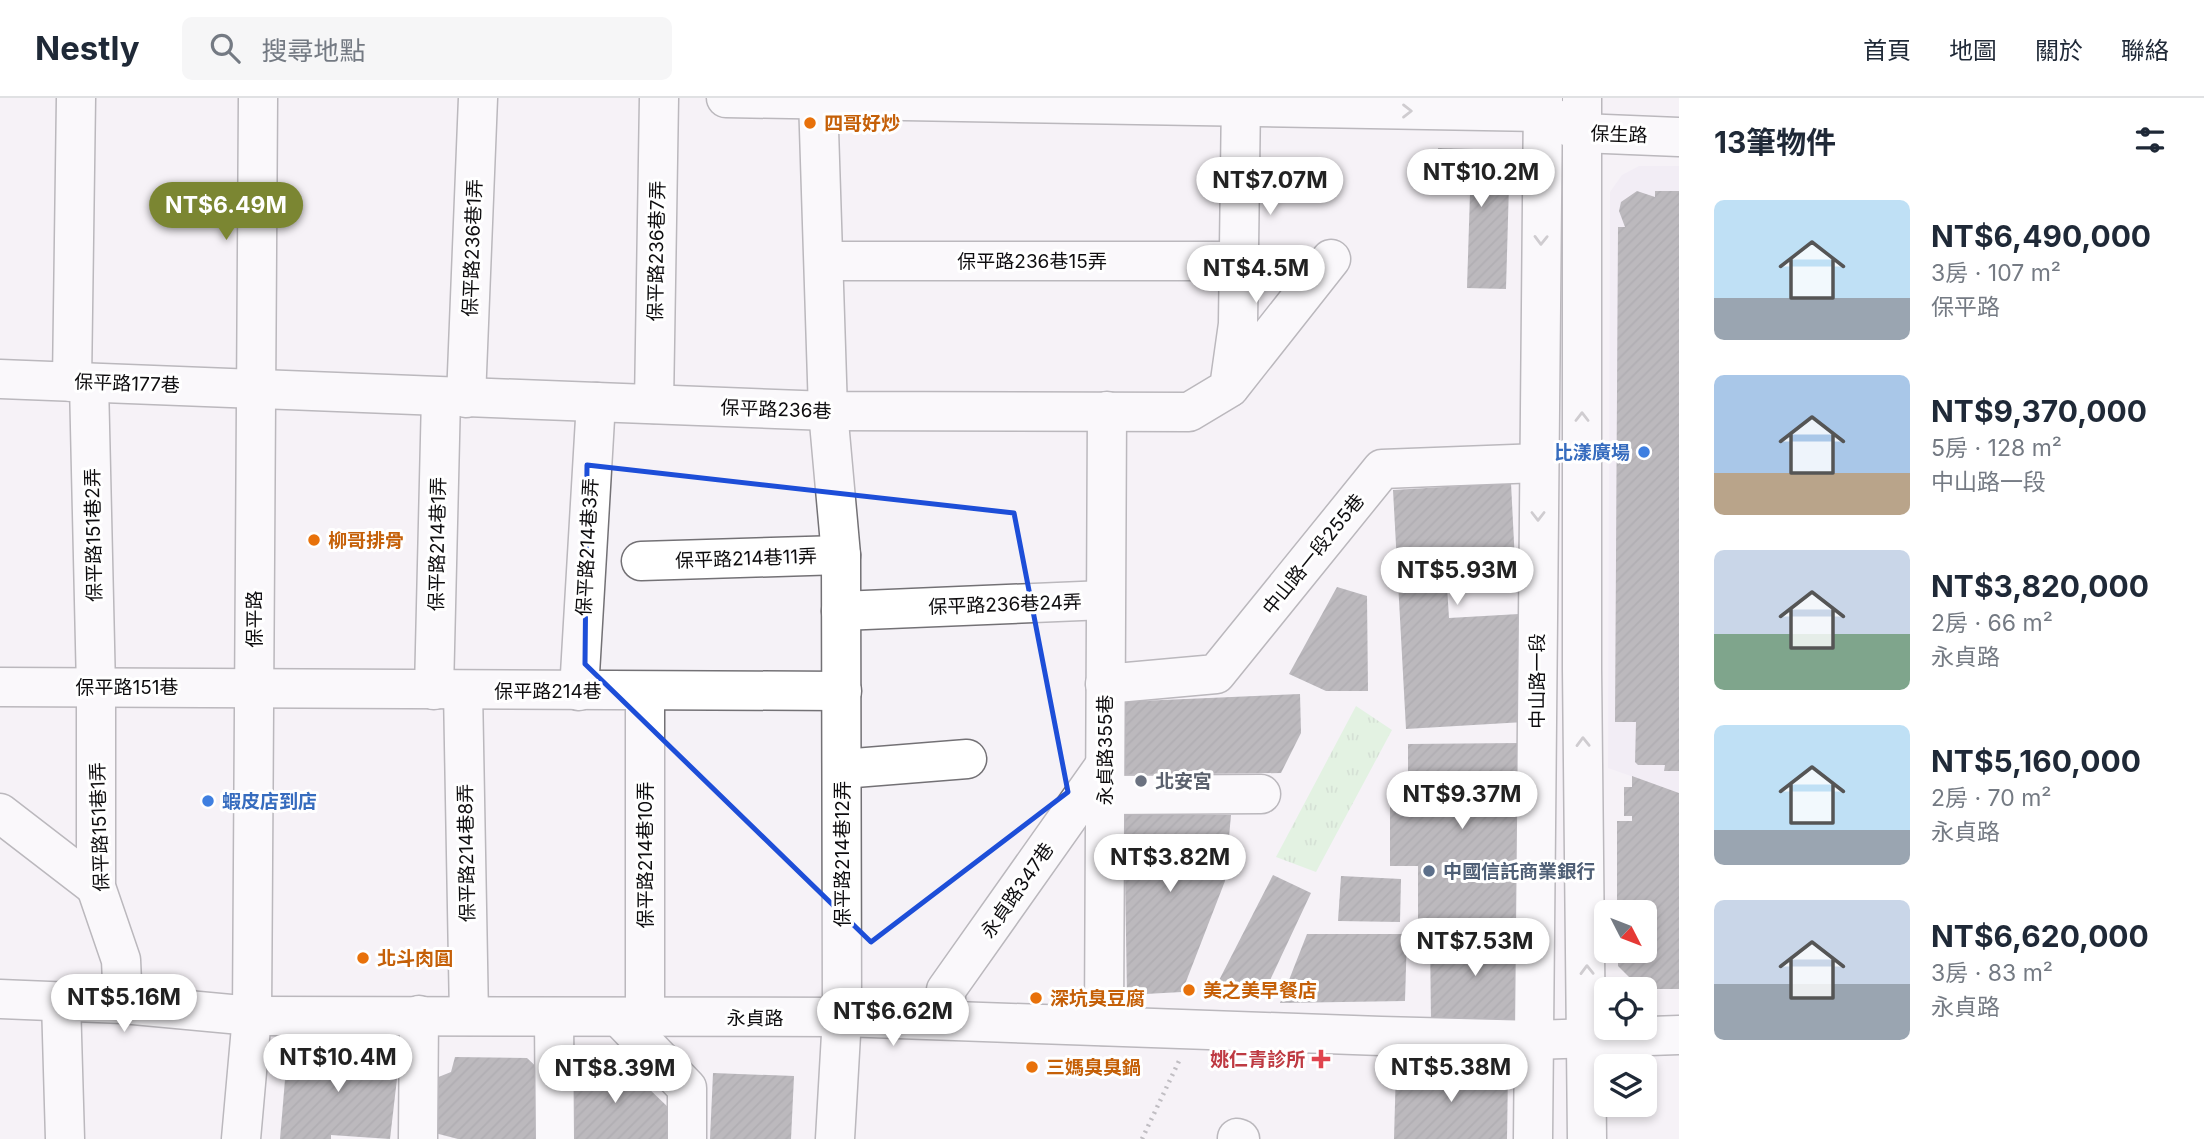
<!DOCTYPE html>
<html lang="zh-TW">
<meta charset="utf-8">
<style>
:root{--surface:#fff;--page:#f6f6f7;--text:#1f2937;--muted:#747a83;--line:#e0e1e3;--accent:#7b8632}
body{margin:0;font-family:Inter,"Noto Sans TC",sans-serif;background:var(--page);color:var(--text);height:100vh;display:flex;flex-direction:column;font-size:26px;white-space:nowrap}
*{box-sizing:border-box;margin:0}
p{font-size:23px;color:var(--muted)}
.icon{flex:none;width:38px;height:38px;fill:none;stroke:currentColor;stroke-width:2;stroke-linecap:round;stroke-linejoin:round}
.map{position:relative;flex:1;overflow:hidden}
.side{display:flex;flex-direction:column;background:var(--surface);width:525px}
.side>*{flex:none}
.needle{width:46px;rotate:132deg}
.tools{position:absolute;left:1594px;top:802px;display:grid;gap:14px}
.tools a{display:grid;place-items:center;width:63px;height:63px;border-radius:10px;background:var(--surface);box-shadow:0 4px 10px #0003;font-size:35px}
.price{position:absolute;translate:-50% -60px;padding:0 16px;border-radius:24px;background:#fff;color:#222;font-size:23px;line-height:46px;filter:drop-shadow(0 2px 4px #0008)}
.price::after{content:'';position:absolute;left:50%;top:42px;width:21px;height:16px;margin-left:-10px;background:inherit;clip-path:polygon(0 0,100% 0,50% 100%)}
.price.on{background:var(--accent);color:#fff}
ul{padding:0;list-style:none}
li{display:flex;align-items:center;gap:21px;height:175px;padding:0 35px}
li span{display:grid;place-items:center;flex:none;width:196px;height:140px;border-radius:10px;color:#555}
li>.icon{margin-inline-start:auto}
span .icon{width:84px;height:84px;fill:#fffc;stroke-width:1}
li b{font-size:30px}
h2{display:flex;justify-content:space-between;align-items:center;height:84px;padding:0 35px;font-size:30px}
header{display:flex;align-items:center;gap:42px;box-sizing:border-box;height:98px;padding:0 35px;background:var(--surface);border-bottom:2px solid var(--line)}
header strong{font-size:33px}
nav{display:flex;gap:38px;margin-inline-start:auto;font-size:24px}
.search{width:490px;height:63px;background:var(--page);display:flex;align-items:center;gap:18px;box-sizing:border-box;padding:0 24px;border-radius:10px;color:var(--muted);font-size:26px}
main{display:flex;flex:1;min-height:0}
.map>svg:first-child{display:block}
.built{fill:#eee6f2}
.grass{fill:url(#grass-tufts)}
.building{fill:url(#building-hatch)}
.lines{fill:none;stroke-linecap:round;stroke-linejoin:round}
.minor-casing{stroke:#737175;stroke-width:41}
.path{stroke:#7f7d81;stroke-width:4.5;stroke-dasharray:2 5;stroke-linecap:butt}
.minor{stroke:#fff;stroke-width:38}
.oneway{stroke:#9f9e9f}
.marked{fill:none;stroke:#1d4ed8;stroke-width:5;stroke-linejoin:round}
.food-dot{fill:#e8710a;stroke:#fff;stroke-width:2.5}
.shop-dot{fill:#3f7fe0;stroke:#fff;stroke-width:2.5}
.worship-dot{fill:#6b7280;stroke:#fff;stroke-width:2.5}
.service-dot{fill:#5c6f8a;stroke:#fff;stroke-width:2.5}
.health-dot{fill:#e0444e;stroke:#fff;stroke-width:2.5}
.labels{text-anchor:middle;stroke-width:6;stroke-linejoin:round;paint-order:stroke}
.food-label{font-size:19px;font-weight:bold;fill:#c56008;stroke:#fff;text-anchor:start}
.street-label{font-size:19px;fill:#0e0d0f;stroke:#fff}
.shop-label{font-size:19px;font-weight:bold;fill:#366cbe;stroke:#fff;text-anchor:end}
.worship-label{font-size:19px;font-weight:bold;fill:#5b616d;stroke:#fff;text-anchor:start}
.service-label{font-size:19px;font-weight:bold;fill:#4e5e75;stroke:#fff;text-anchor:start}
.health-label{font-size:19px;font-weight:bold;fill:#be3a42;stroke:#fff;text-anchor:end}
</style>
<header>
<strong>Nestly</strong>
<div class="search"><svg class="icon" aria-label="search" viewBox="0 0 24 24"><circle cx="10" cy="10" r="6"/><path d="M15 15l6 6"/></svg>搜尋地點</div>
<nav><a>首頁</a><a>地圖</a><a>關於</a><a>聯絡</a></nav>
</header>
<main>
<div class="map">
<svg width="1679" height="1041" viewBox="0 0 1679 1041">
<defs>
<pattern id="grass-tufts" width="24" height="20" patternUnits="userSpaceOnUse" patternTransform="scale(1.75)"><rect width="24" height="20" fill="#ccf1c8"/><path d="M3 7l-1-3M5 7V3M7 7l1-3M15 17l-1-3M17 17v-4M19 17l1-3" fill="none" stroke="#aecdab"/></pattern>
<pattern id="building-hatch" width="6" height="6" patternUnits="userSpaceOnUse" patternTransform="scale(1.75)"><rect width="6" height="6" fill="#757377"/><path d="M-1 1l2-2M0 6l6-6M5 7l2-2" fill="none" stroke="#5e5d60"/></pattern>
</defs>
<rect width="100%" height="100%" fill="#f5f2f7"/>
<path class="built" d="M1639 68H1679V695L1608 670 1610 94 1622 77Z"/>
<path class="grass" d="M1356 608 1392 632 1316 774 1276 759Z"/>
<g class="building">
<path d="M1438 50 1510 52 1506 191 1467 190 1470 95 1436 94Z"/>
<path d="M1637 93 1655 99V93H1679V673H1664L1665 667H1638L1635 664 1636 624H1615L1618 129H1625L1619 113 1621 104Z"/>
<path d="M1511 385 1516 484 1447 488 1449 520 1519 516 1524 624 1406 631 1393 392Z"/>
<path d="M1337 489 1367 498 1368 593H1326L1289 576Z"/>
<path d="M1300 596 1301 635 1281 675 1115 677 1117 604Z"/>
<path d="M1520 645 1521 824 1418 825V768H1390V696L1408 697V646Z"/>
<path d="M1632 678 1679 695V891H1641L1618 868V852H1645V814H1617V723H1632V718H1624V689H1632Z"/>
<path d="M1124 716 1231 717 1225 783 1182 894 1127 897Z"/>
<path d="M1273 777 1311 795 1265 893 1214 892Z"/>
<path d="M1341 778 1401 781 1400 824 1338 823Z"/>
<path d="M1307 836H1407L1405 903 1280 905Z"/>
<path d="M1518 836 1519 923 1431 924 1430 837Z"/>
<path d="M288 946 384 954 398 972 390 1041 331 1037V1041H280Z"/>
<path d="M455 959 527 960 542 974V1041H458L431 1034V982L451 974Z"/>
<path d="M619 962 671 1012 670 1041H569L572 976 582 963Z"/>
<path d="M1396 970 1508 972 1507 1041H1394Z"/>
<path d="M713 975 794 978 791 1041H710Z"/>
</g>
<g class="lines">
<g class="minor-casing">
<g id="minor">
<path d="M726 0 1543 14 1581 35 1679 39"/>
<path d="M818 0 828 313 841 457 842 919 835 1041"/>
<path d="M1582 0V571L1587 1041"/>
<path d="M824 163H1240"/>
<path d="M0 281 828 313 1189 314 1229 290 1238 226 1241 0"/>
<path d="M72 284 76 0"/>
<path d="M89 285 96 590V789L121 862 123 906"/>
<path d="M1230 289 1331 161"/>
<path d="M466 300 478 0"/>
<path d="M654 306 659 0"/>
<path d="M641 463 841 457"/>
<path d="M841 513 1105 502"/>
<path d="M1105 586 1216 576 1382 371 1538 365"/>
<path d="M0 589 842 593"/>
<path d="M434 592 441 299"/>
<path d="M463 592 469 918"/>
<path d="M579 593 596 304"/>
<path d="M645 593V921"/>
<path d="M842 671 967 661"/>
<path d="M1105 697 1261 696"/>
<path d="M0 715 96 789"/>
<path d="M0 901 123 906 252 918 842 919 1381 938 1534 942 1679 937"/>
<path d="M61 903 65 1041"/>
<path d="M554 919 555 1041"/>
<path d="M620 920 687 990V1041"/>
<path d="M946 922V892L1105 667"/>
<path d="M1104 928 1107 313"/>
<path d="M1237 1040 1240 1041"/>
<path d="M241 1041 252 918 258 0"/>
<path d="M418 1041 419 917"/>
<path d="M1533 1041 1543 0"/>
</g>
</g>
<path class="path" d="M1142 1041 1179 963"/>
<use href="#minor" class="minor"/>
</g>
<defs><path id="oneway-chevron" d="M-2-3.5L2.5 0L-2 3.5" fill="none" stroke-width="1.6" stroke-linecap="round" stroke-linejoin="round" transform="scale(1.75)"/></defs>
<g class="oneway">
<use href="#oneway-chevron" transform="translate(1407 13)"/>
<use href="#oneway-chevron" transform="translate(1541 142) rotate(91)"/>
<use href="#oneway-chevron" transform="translate(1582 319) rotate(-90)"/>
<use href="#oneway-chevron" transform="translate(1538 418) rotate(90)"/>
<use href="#oneway-chevron" transform="translate(1583 644) rotate(-91)"/>
<use href="#oneway-chevron" transform="translate(1587 872) rotate(-91)"/>
</g>
<path d="M0 0H1679V1041H0ZM587 367 1014 415 1068 694 871 844 585 566Z" fill="#f5f2f7" fill-opacity=".55" fill-rule="evenodd"/>
<path class="marked" d="M587 367 1014 415 1068 694 871 844 585 566Z"/>
<g class="food-dot">
<circle cx="810" cy="25" r="7"/>
<circle cx="314" cy="442" r="7"/>
<circle cx="363" cy="860" r="7"/>
<circle cx="1189" cy="892" r="7"/>
<circle cx="1036" cy="900" r="7"/>
<circle cx="1032" cy="969" r="7"/>
</g>
<g class="shop-dot">
<circle cx="1644" cy="354" r="7"/>
<circle cx="208" cy="703" r="7"/>
</g>
<circle class="worship-dot" cx="1141" cy="683" r="7"/>
<circle class="service-dot" cx="1429" cy="773" r="7"/>
<path class="health-dot" d="M1317.5 950.5h7v7h7v7h-7v7h-7v-7h-7v-7h7z"/>
<g class="labels">
<g class="food-label">
<text x="824" y="32">四哥好炒</text>
<text x="328" y="449">柳哥排骨</text>
<text x="377" y="867">北斗肉圓</text>
<text x="1203" y="899">美之美早餐店</text>
<text x="1050" y="907">深坑臭豆腐</text>
<text x="1046" y="976">三媽臭臭鍋</text>
</g>
<g class="street-label">
<text transform="translate(1619 36) rotate(2)" y="7">保生路</text>
<text transform="translate(472 150) rotate(-88)" y="7">保平路236巷1弄</text>
<text transform="translate(656 153) rotate(-89)" y="7">保平路236巷7弄</text>
<text x="1032" y="170">保平路236巷15弄</text>
<text transform="translate(127 285) rotate(2)" y="7">保平路177巷</text>
<text transform="translate(776 311) rotate(2)" y="7">保平路236巷</text>
<text transform="translate(93 437) rotate(-91)" y="7">保平路151巷2弄</text>
<text transform="translate(437 446) rotate(-89)" y="7">保平路214巷1弄</text>
<text transform="translate(587 449) rotate(-87)" y="7">保平路214巷3弄</text>
<text transform="translate(1313 456) rotate(-51)" y="7">中山路一段255巷</text>
<text transform="translate(746 460) rotate(-2)" y="7">保平路214巷11弄</text>
<text transform="translate(1005 506) rotate(-2)" y="7">保平路236巷24弄</text>
<text transform="translate(254 521) rotate(-90)" y="7">保平路</text>
<text transform="translate(1537 583) rotate(-90)" y="7">中山路一段</text>
<text x="127" y="596">保平路151巷</text>
<text x="548" y="600">保平路214巷</text>
<text transform="translate(1105 652) rotate(-90)" y="7">永貞路355巷</text>
<text transform="translate(99 729) rotate(-92)" y="7">保平路151巷1弄</text>
<text transform="translate(466 755) rotate(-91)" y="7">保平路214巷8弄</text>
<text transform="translate(842 756) rotate(-90)" y="7">保平路214巷12弄</text>
<text transform="translate(645 757) rotate(-90)" y="7">保平路214巷10弄</text>
<text transform="translate(1017 792) rotate(-55)" y="7">永貞路347巷</text>
<text x="755" y="927">永貞路</text>
</g>
<g class="shop-label">
<text x="1630" y="361">比漾廣場</text>
<text x="222" y="710" text-anchor="start">蝦皮店到店</text>
</g>
<g class="worship-label">
<text x="1155" y="690">北安宮</text>
</g>
<g class="service-label">
<text x="1443" y="780">中國信託商業銀行</text>
</g>
<g class="health-label">
<text x="1305" y="968">姚仁青診所</text>
</g>
</g>
</svg>
<div class="tools">
<a><svg class="needle" viewBox="-14 -14 28 28"><path d="M0-13l5 13h-10z" fill="#e53935"/><path d="M0 13l5-13h-10z" fill="#747a83"/></svg></a>
<a><svg class="icon" aria-label="locate" viewBox="0 0 24 24"><circle cx="12" cy="12" r="6"/><path d="M12 2v4M12 18v4M2 12h4M18 12h4"/></svg></a>
<a><svg class="icon" aria-label="layers" viewBox="0 0 24 24"><path d="M12 4l9 5-9 5-9-5zM3 14l9 5 9-5"/></svg></a>
</div>
<b class="price" style="left:1481px;top:111px">NT$10.2M</b>
<b class="price" style="left:1270px;top:119px">NT$7.07M</b>
<b class="price on" style="left:226px;top:144px">NT$6.49M</b>
<b class="price" style="left:1256px;top:207px">NT$4.5M</b>
<b class="price" style="left:1457px;top:509px">NT$5.93M</b>
<b class="price" style="left:1462px;top:733px">NT$9.37M</b>
<b class="price" style="left:1170px;top:796px">NT$3.82M</b>
<b class="price" style="left:1475px;top:880px">NT$7.53M</b>
<b class="price" style="left:124px;top:936px">NT$5.16M</b>
<b class="price" style="left:893px;top:950px">NT$6.62M</b>
<b class="price" style="left:338px;top:996px">NT$10.4M</b>
<b class="price" style="left:1451px;top:1006px">NT$5.38M</b>
<b class="price" style="left:615px;top:1007px">NT$8.39M</b>
</div>
<section class="side">
<h2>13筆物件<svg class="icon" aria-label="filters" viewBox="0 0 24 24"><path d="M4 7h16M4 17h16"/><circle cx="9" cy="7" r="2"/><circle cx="15" cy="17" r="2"/></svg></h2>
<ul>
<li><span style="background:linear-gradient(#bfe0f5 70%,#9aa5b1 0)"><svg class="icon" aria-label="home" viewBox="0 0 24 24"><path d="M3 11l9-7 9 7M6 9v11h12V9"/></svg></span><div><b>NT$6,490,000</b><p>3房 · 107 m²</p><p>保平路</p></div></li>
<li><span style="background:linear-gradient(#a9c7e8 70%,#b9a48a 0)"><svg class="icon" aria-label="home" viewBox="0 0 24 24"><path d="M3 11l9-7 9 7M6 9v11h12V9"/></svg></span><div><b>NT$9,370,000</b><p>5房 · 128 m²</p><p>中山路一段</p></div></li>
<li><span style="background:linear-gradient(#c9d6e8 60%,#7fa58c 0)"><svg class="icon" aria-label="home" viewBox="0 0 24 24"><path d="M3 11l9-7 9 7M6 9v11h12V9"/></svg></span><div><b>NT$3,820,000</b><p>2房 · 66 m²</p><p>永貞路</p></div></li>
<li><span style="background:linear-gradient(#bfe0f5 75%,#9aa5b1 0)"><svg class="icon" aria-label="home" viewBox="0 0 24 24"><path d="M3 11l9-7 9 7M6 9v11h12V9"/></svg></span><div><b>NT$5,160,000</b><p>2房 · 70 m²</p><p>永貞路</p></div></li>
<li><span style="background:linear-gradient(#c9d6e8 60%,#9aa5b1 0)"><svg class="icon" aria-label="home" viewBox="0 0 24 24"><path d="M3 11l9-7 9 7M6 9v11h12V9"/></svg></span><div><b>NT$6,620,000</b><p>3房 · 83 m²</p><p>永貞路</p></div></li>
</ul>
</section>
</main>
